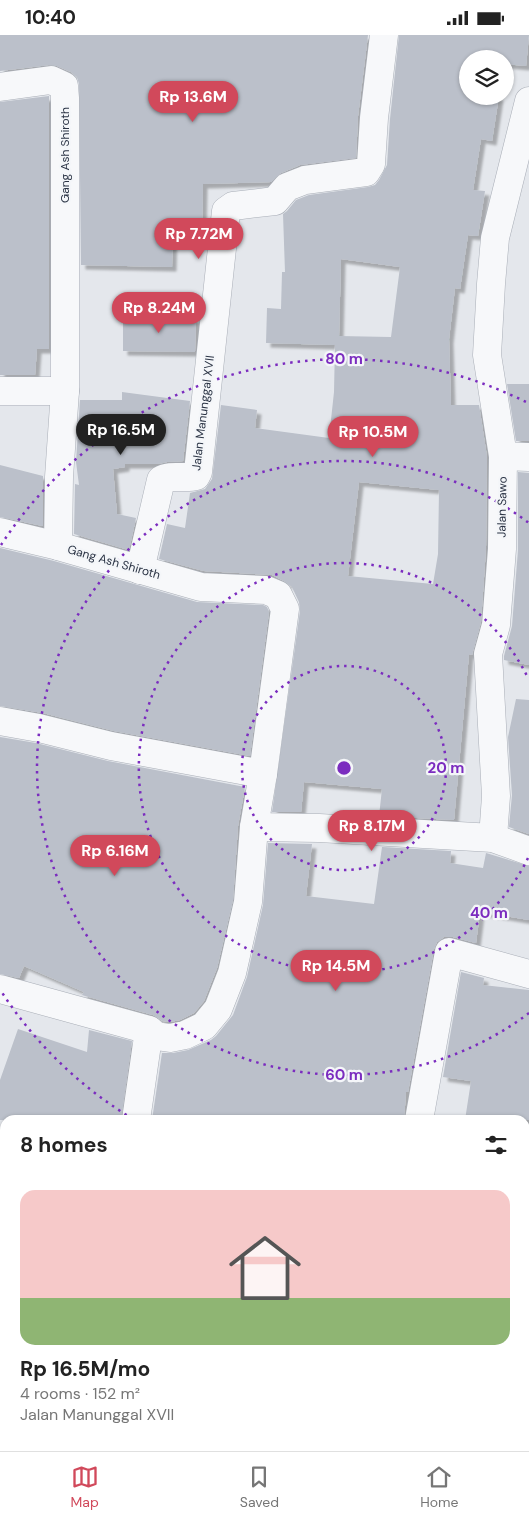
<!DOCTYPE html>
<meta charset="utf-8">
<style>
:root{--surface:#fff;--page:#f2f2f2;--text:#222;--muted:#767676;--line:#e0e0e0;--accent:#d1495b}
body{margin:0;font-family:"DM Sans",sans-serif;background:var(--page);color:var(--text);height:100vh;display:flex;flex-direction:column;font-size:19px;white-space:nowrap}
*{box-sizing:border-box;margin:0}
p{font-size:16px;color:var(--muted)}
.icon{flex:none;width:28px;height:28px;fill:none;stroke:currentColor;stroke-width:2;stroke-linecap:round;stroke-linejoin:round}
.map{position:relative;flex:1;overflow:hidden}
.side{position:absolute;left:0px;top:1080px;width:530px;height:336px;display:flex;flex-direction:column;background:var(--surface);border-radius:15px 15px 0 0;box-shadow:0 1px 4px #0004}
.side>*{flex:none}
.controls{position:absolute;left:459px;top:15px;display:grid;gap:10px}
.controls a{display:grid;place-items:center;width:55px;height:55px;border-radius:50%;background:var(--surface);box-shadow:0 1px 4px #0004;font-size:25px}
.price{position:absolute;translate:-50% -42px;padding:0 11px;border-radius:18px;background:var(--accent);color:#fff;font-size:16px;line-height:32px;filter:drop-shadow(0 1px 2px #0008)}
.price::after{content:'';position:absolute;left:50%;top:30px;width:15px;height:11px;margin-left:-8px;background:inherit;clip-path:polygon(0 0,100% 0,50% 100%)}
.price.on{background:#222;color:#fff}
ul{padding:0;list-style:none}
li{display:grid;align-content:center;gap:10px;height:265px;padding:0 20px}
li span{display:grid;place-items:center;height:155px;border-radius:15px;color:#555}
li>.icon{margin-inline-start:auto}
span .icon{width:90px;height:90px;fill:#fffc;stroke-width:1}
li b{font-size:21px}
h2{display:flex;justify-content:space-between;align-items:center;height:60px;padding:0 20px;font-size:21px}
.status{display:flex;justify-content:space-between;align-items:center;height:35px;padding:0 25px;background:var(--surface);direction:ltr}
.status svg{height:14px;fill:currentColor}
.tabs{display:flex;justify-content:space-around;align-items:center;height:70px;border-top:1px solid var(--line);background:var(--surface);font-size:14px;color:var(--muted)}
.tabs a{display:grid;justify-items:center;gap:2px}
.tabs .on{color:var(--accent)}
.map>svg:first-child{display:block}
.building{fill:#bbc0ca;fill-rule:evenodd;filter:url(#shadow)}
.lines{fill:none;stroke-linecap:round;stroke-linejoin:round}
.minor-casing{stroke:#a9aeb7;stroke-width:29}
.minor{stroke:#f7f8fa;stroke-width:28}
.ring{fill:none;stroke:#7b2cbf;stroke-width:2.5;stroke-dasharray:2.5 5}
.labels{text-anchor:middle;stroke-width:4.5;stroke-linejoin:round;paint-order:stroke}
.street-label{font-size:12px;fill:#2b3445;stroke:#f4f6f9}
.centre{fill:#7b2cbf;stroke:#f4f6f9;stroke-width:2.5}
.ring-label{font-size:15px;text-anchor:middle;font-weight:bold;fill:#7b2cbf;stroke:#f4f6f9;stroke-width:4.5;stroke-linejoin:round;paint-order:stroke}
</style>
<div class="status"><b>10:40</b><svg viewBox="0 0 49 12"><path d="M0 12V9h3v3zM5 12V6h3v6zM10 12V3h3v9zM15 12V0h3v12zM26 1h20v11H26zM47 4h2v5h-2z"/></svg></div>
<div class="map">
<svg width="529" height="1416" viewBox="0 0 529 1416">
<defs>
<filter id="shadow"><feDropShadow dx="4.5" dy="4.5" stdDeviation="1" flood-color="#0004"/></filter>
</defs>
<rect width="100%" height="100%" fill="#e4e7ec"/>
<g class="building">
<path d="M0 0H368L358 81 356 123 300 130 281 138 271 147 203 149 202 194H173L172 232 81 230 79 49 77 42 71 37 57 31 49 30 0 36Z"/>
<path d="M399 0H529L526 31 505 29V24H468V61H499L492 106 481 104 473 155 485 156 478 201 468 200 460 254 455 253 449 304 451 370H479L487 422 486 513 481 587 472 620 469 619 454 785 379 781 382 754 304 747 301 777H272L300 576 299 567 292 552 284 546 272 540 204 536 159 524 167 489 185 493 190 458 205 454 212 444 221 370 257 375 255 393 329 403 334 357 335 310 266 308 267 273 281 274 282 237H285L283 179 287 176 296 165 309 160 368 152 375 150 379 145 387 130 390 84ZM341 224 400 232 391 302 339 301ZM359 447 439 455 438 519 433 549 348 541Z"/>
<path d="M49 61V314H37L35 340H0V67Z"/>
<path d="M123 282 196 283 195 317 123 316Z"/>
<path d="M507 349H529V406H516Z"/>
<path d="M122 357 190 366 183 426 167 427 158 429H125V432L113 434 117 479 136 483 129 515 74 499 75 449 79 450 76 427 80 365H122Z"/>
<path d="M0 430 43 441V491L0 482Z"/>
<path d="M518 437 529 438V630L504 625V621L512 591 518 515Z"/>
<path d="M0 513 54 526 197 567 263 570 267 572 269 577 250 721 114 696 43 678 0 671Z"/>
<path d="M516 664 529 665V799L509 792 512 760 508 702Z"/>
<path d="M0 702 36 708 108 726 245 752 238 791 233 865 217 933 204 966 194 978 180 985 170 987 163 986 153 980 82 960 84 957 24 931 19 943 0 939Z"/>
<path d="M268 808 312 809 306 861 374 869 382 812 451 816 450 828 483 833 486 818 529 831V885L480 877 476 908 453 902H444L437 907 434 914 408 1057H406L404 1085H152L162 1018H173L188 1015 211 1005 216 1001 233 980 247 942 263 870Z"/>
<path d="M461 937 484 943 483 950 529 955V1085H465L471 1046 443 1042Z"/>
<path d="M18 994 87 1017 89 995 132 1006 121 1085H0V1045Z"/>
</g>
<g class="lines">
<g class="minor-casing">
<g id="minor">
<path d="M0 52 51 45 64 51 65 63V356L59 442 58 511 201 552 266 555 278 560 285 574 263 739 254 792 248 867 232 938 218 974 204 991 185 1000 170 1003 156 1001 149 995 0 954"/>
<path d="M0 356H65"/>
<path d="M503 421 529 422"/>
<path d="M0 497 58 511"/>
<path d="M140 535 161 445C170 439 185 444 196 441L198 437 226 176 233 171 275 166 287 152 305 145 366 137 371 129 374 83 384 0"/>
<path d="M0 686 39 693 111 711 263 739"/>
<path d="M254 792 319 793 493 803 529 816"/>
<path d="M493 803 496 761 488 619 496 590 502 514 503 421 487 320 491 249 495 203 529 66"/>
<path d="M136 1085 149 995"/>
<path d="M419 1085 449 917 529 939"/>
<path d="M0 1145 2 1146 0 1154"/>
<path d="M525 1221 529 1222"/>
<path d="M0 1374 5 1376"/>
<path d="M227 1416 229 1411"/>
</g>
</g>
<use href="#minor" class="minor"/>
</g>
<g class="ring">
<circle cx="344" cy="733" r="102"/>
<path d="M528 823A205 205 0 1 1 528 643"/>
<path d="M529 978A307 307 0 1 1 529 488"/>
<path d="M133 1084A409 409 0 0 1 1 956M1 510A409 409 0 0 1 526 367"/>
</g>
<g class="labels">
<g class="street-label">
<text transform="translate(65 120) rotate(-90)" y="4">Gang Ash Shiroth</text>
<text transform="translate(203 378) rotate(-83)" y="4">Jalan Manunggal XVII</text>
<text transform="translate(502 472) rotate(-89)" y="4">Jalan Sawo</text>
<text transform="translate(114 527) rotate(16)" y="4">Gang Ash Shiroth</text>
</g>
</g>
<circle cx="344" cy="733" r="8" class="centre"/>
<g class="ring-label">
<text x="344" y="329">80 m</text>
<text x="446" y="738">20 m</text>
<text x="489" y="883">40 m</text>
<text x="344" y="1045">60 m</text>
</g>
</svg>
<div class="controls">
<a><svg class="icon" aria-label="layers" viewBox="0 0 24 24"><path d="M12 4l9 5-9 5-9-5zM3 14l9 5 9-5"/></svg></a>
</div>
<b class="price" style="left:193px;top:88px">Rp 13.6M</b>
<b class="price" style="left:199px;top:225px">Rp 7.72M</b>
<b class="price" style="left:159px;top:299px">Rp 8.24M</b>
<b class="price on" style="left:121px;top:421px">Rp 16.5M</b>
<b class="price" style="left:373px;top:423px">Rp 10.5M</b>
<b class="price" style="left:372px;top:817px">Rp 8.17M</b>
<b class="price" style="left:115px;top:842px">Rp 6.16M</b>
<b class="price" style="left:336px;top:957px">Rp 14.5M</b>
<section class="side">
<h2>8 homes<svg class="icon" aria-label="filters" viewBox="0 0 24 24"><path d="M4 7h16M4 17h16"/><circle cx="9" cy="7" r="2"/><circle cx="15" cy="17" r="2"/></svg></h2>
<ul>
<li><span style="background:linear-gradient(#f6c9c9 70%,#8fb573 0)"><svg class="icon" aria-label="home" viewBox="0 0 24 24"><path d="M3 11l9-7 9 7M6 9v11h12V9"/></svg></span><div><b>Rp 16.5M/mo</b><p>4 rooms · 152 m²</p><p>Jalan Manunggal XVII</p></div></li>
</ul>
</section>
</div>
<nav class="tabs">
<a class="on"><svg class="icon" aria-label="map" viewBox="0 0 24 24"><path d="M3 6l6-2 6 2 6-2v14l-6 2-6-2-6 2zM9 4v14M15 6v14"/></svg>Map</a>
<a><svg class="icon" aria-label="saved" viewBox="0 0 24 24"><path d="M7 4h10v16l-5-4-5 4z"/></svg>Saved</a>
<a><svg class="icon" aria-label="home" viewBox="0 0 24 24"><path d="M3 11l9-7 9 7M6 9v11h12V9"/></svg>Home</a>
</nav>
